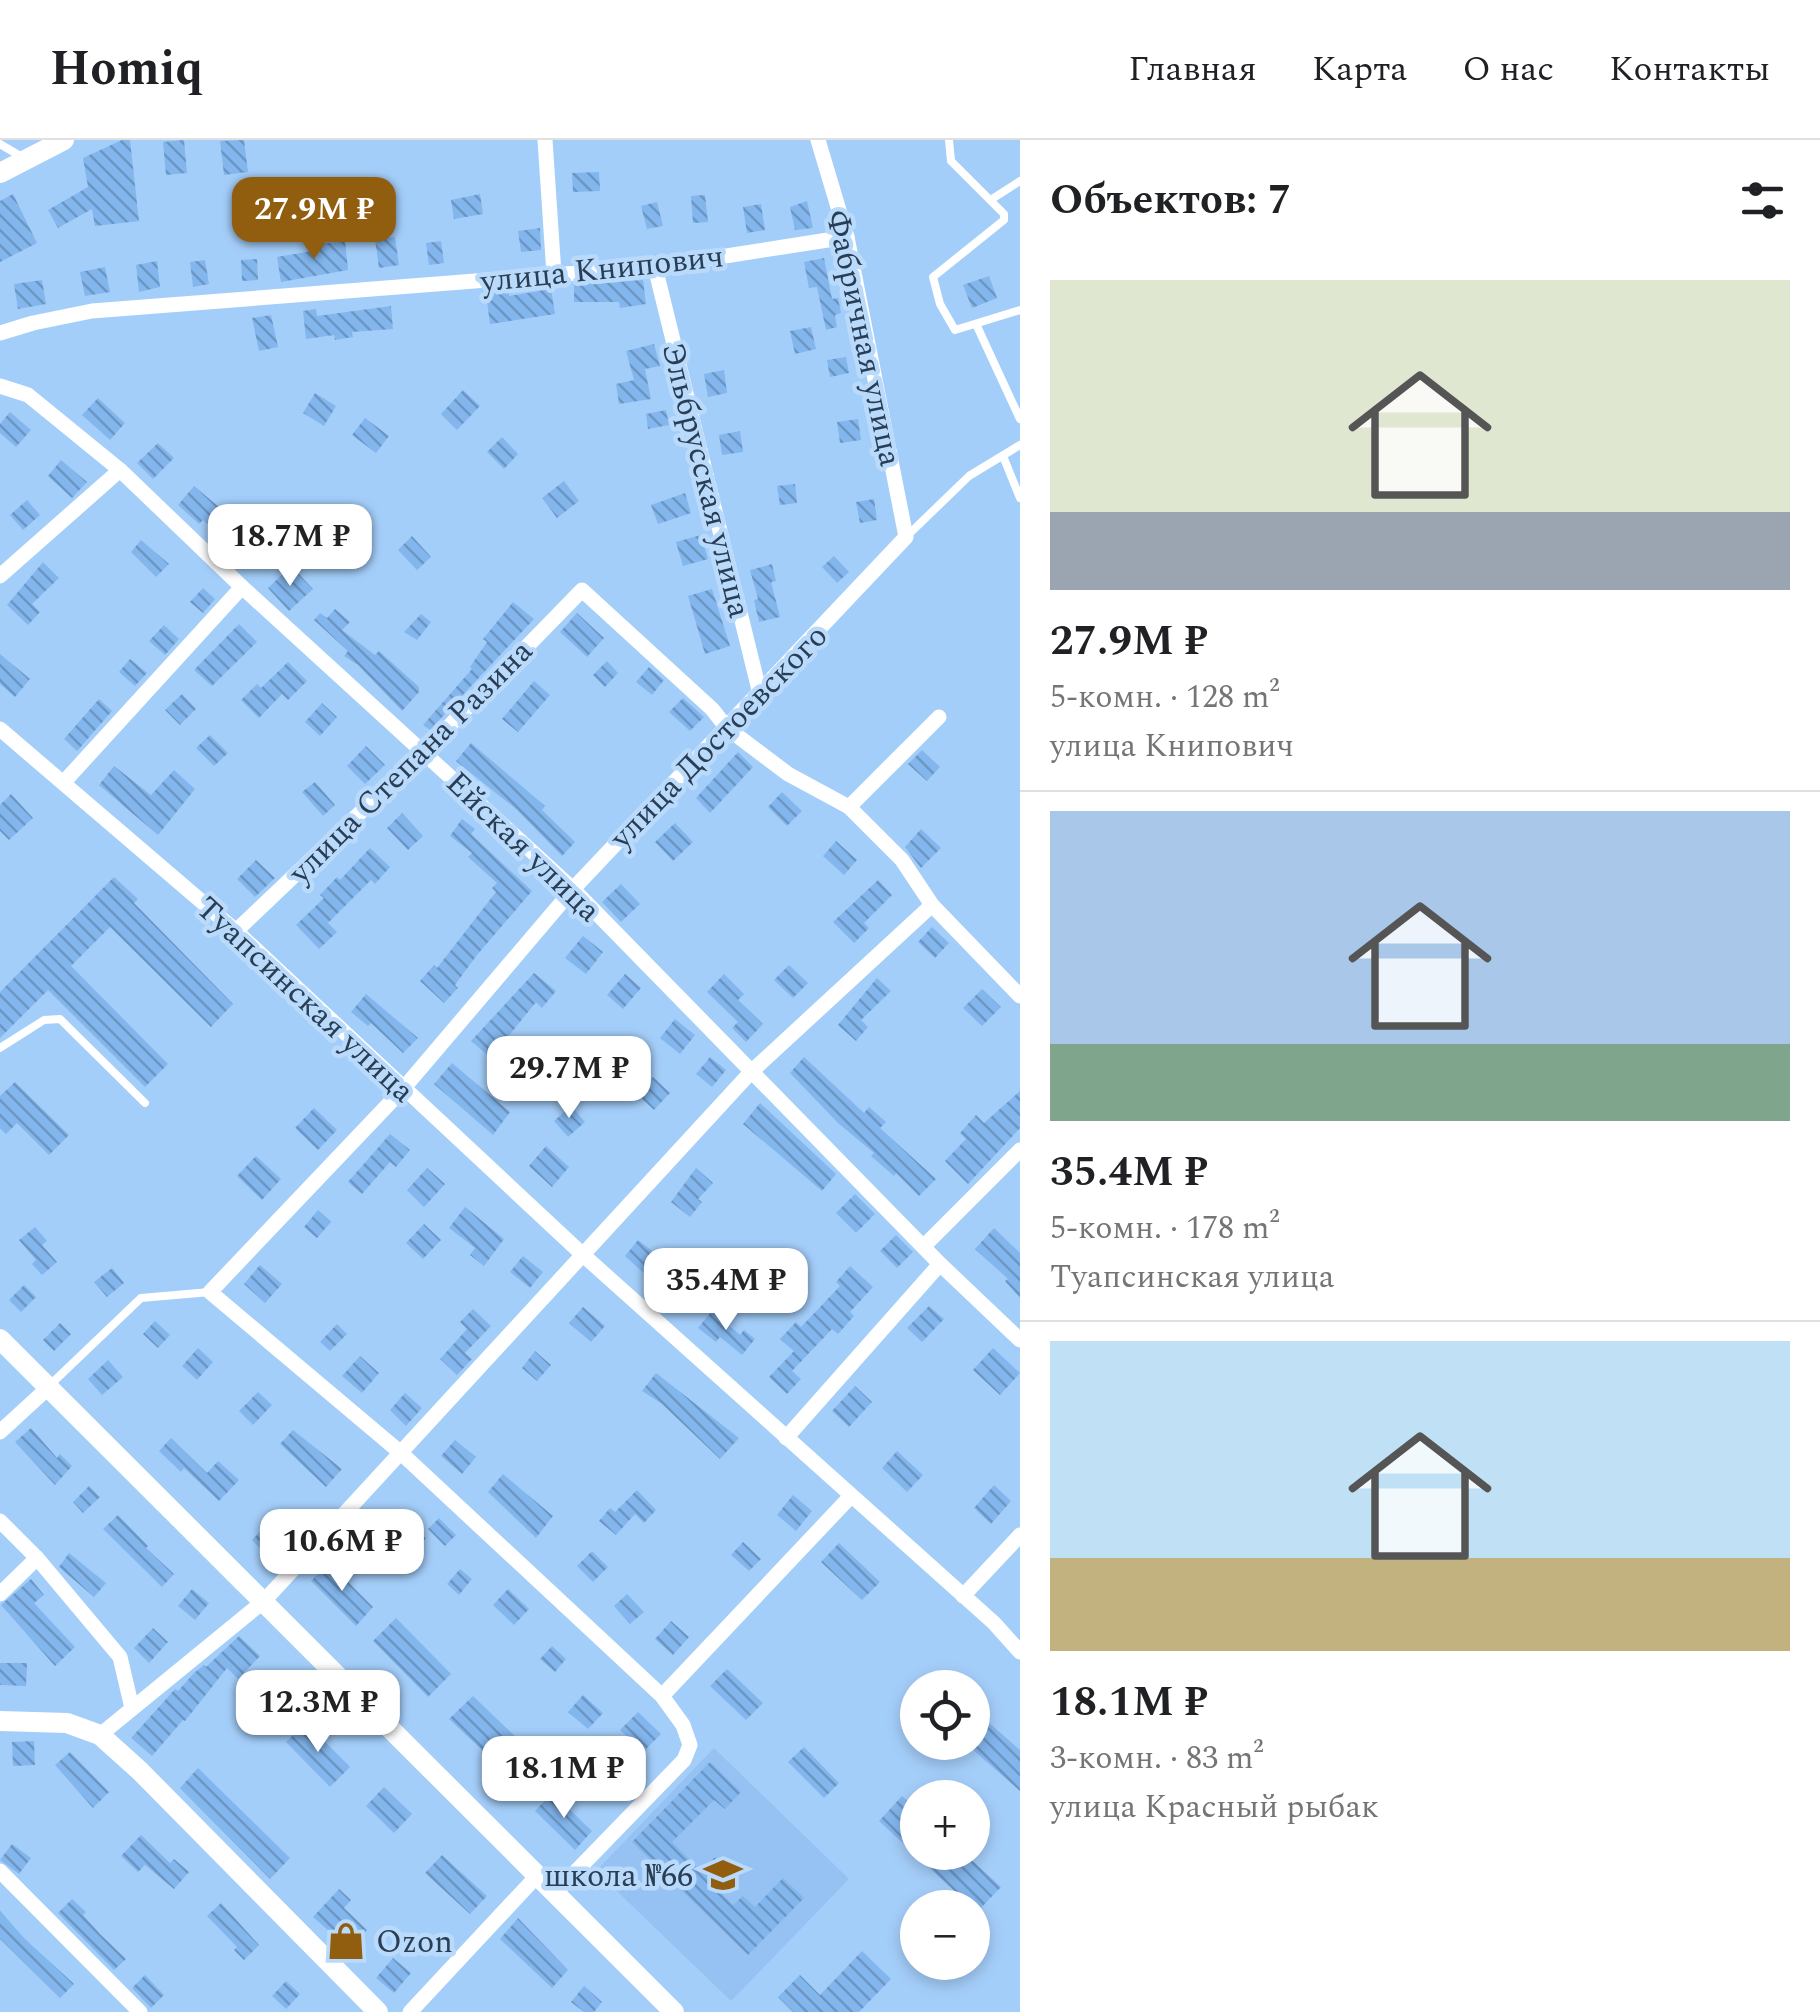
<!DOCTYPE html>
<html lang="ru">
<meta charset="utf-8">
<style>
:root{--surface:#fff;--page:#f2f2f2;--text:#202124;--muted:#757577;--line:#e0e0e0;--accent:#915d0f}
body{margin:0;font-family:Spectral,serif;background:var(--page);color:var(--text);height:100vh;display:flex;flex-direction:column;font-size:38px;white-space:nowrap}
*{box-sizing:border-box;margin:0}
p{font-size:32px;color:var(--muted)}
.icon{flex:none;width:55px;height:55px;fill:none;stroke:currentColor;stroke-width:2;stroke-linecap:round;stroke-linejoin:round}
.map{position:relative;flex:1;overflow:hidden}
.details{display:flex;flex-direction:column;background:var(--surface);width:800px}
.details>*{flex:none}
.fabs{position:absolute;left:900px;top:1530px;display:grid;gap:20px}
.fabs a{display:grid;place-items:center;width:90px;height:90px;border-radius:50%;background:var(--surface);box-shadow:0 5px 15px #0003;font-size:50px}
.price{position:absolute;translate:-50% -85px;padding:0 22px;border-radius:20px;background:#fff;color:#222;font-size:32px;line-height:65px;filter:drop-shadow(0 2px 5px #0008)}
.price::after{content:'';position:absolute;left:50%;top:60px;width:30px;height:22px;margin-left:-15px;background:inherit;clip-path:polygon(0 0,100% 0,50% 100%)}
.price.on{background:var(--accent);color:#fff}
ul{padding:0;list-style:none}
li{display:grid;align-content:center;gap:20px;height:530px;padding:0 30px}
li+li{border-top:2px solid var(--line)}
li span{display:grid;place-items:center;height:310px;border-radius:0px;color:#555}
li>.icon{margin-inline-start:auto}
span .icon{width:180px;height:180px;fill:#fffc;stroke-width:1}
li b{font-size:42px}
h2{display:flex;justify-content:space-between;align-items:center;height:120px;padding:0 30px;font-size:42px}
header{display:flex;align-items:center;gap:60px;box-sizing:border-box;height:140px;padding:0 50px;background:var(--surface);border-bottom:2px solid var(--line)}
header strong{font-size:48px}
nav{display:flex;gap:55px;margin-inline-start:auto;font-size:35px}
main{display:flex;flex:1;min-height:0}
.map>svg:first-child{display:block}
.built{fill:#95c2f2}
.building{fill:url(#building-back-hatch)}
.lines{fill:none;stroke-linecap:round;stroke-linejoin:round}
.lane{stroke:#fff;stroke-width:8}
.street{stroke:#fff;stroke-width:15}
.secondary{stroke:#fff;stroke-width:20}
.labels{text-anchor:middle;stroke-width:9;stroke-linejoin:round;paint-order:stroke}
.street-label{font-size:32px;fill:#293e55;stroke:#badafb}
.poi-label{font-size:32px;fill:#293e55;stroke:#badafb;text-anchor:end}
</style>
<header>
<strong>Homiq</strong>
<nav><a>Главная</a><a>Карта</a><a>О нас</a><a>Контакты</a></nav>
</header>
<main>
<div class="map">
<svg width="1020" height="1872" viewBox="0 0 1020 1872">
<defs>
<pattern id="building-back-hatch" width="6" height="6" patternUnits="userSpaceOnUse" patternTransform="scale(2.5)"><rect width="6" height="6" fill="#83b6ed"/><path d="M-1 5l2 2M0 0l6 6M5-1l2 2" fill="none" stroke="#6b95c3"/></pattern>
</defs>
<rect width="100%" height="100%" fill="#a4cefa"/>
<path class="built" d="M714 1608 849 1739 731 1861 596 1731Z"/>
<g class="building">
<path d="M122 0H130L139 81 95 86 92 69 58 88 48 70 88 47 83 18Z"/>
<path d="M184 0 187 33 166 35 163 2Z"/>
<path d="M244 0 248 32 224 35 220 1Z"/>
<path d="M599 32 600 51 573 52 572 33Z"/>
<path d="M13 54 37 103 0 122V61Z"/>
<path d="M480 54 483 74 454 79 451 60Z"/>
<path d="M705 55 708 82 693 83 691 56Z"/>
<path d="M807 61 813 88 795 90 790 67Z"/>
<path d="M657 62 663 86 647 89 641 66Z"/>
<path d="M761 64 765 90 747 93 743 67Z"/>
<path d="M540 88 541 110 521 112 518 91Z"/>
<path d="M395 97 399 125 379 128 375 99Z"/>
<path d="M345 101 348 130 281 142 277 117 318 110 317 104Z"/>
<path d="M441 101 444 123 429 125 426 103Z"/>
<path d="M824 118 832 159 838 158 841 173 835 175 837 187 826 190 817 147 809 148 804 122Z"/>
<path d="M257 119 258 140 242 141 241 120Z"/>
<path d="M205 120 209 144 193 147 190 122Z"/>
<path d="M157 121 160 147 139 152 136 125Z"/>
<path d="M105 127 110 152 85 156 80 132Z"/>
<path d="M989 136 997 158 972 168 963 145Z"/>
<path d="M42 140 46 164 18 169 14 144Z"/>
<path d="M643 140 646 164 620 168 619 162H574V145Z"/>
<path d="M551 149 555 174 490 184 486 154 509 151V156Z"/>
<path d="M391 166 393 189 352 192 353 197 335 200 334 195 306 199 303 171 316 169 317 176Z"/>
<path d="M271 175 278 207 259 211 252 178Z"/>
<path d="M811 187 816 209 795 214 790 191Z"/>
<path d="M654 204 660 226 645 229 651 259 619 264 616 244 634 240 626 211Z"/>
<path d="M846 217 849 233 830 237 827 220Z"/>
<path d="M724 230 727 253 708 257 704 234Z"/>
<path d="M463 250 480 266 457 290 441 274Z"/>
<path d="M315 253 336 266 324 286 303 273Z"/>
<path d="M98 258 125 283 110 300 82 275Z"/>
<path d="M666 270 669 285 648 289 646 274Z"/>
<path d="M10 272 31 290 16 307 0 293V284Z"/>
<path d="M365 278 389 296 376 313 352 295Z"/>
<path d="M858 279 861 300 840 303 837 282Z"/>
<path d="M740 291 743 312 722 315 719 295Z"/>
<path d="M502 297 518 314 504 329 487 312Z"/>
<path d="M158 303 174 318 153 339 137 323Z"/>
<path d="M61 320 87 342 72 358 48 336Z"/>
<path d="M564 341 579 361 557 378 542 358Z"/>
<path d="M795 344 797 363 780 365 777 346Z"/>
<path d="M194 346 225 372 227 370 249 389 252 386 270 403 250 425 203 380 199 384 178 365Z"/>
<path d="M685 353 691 373 658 384 651 365Z"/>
<path d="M874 359 877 380 860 383 856 362Z"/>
<path d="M27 360 40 375 23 390 10 375Z"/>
<path d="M332 393 352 409 340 425 319 408Z"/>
<path d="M701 395 708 419 683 426 676 402Z"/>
<path d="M412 396 431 417 417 430 398 410Z"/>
<path d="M141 400 169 424 156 437 131 412Z"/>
<path d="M834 416 849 432 837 443 822 427Z"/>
<path d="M43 422 59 438 32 464 40 472 28 485 7 465Z"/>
<path d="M772 424 776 441 771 442 780 477 759 482 754 460 758 459 750 430Z"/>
<path d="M291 426 313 449 289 471 268 448Z"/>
<path d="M203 448 215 459 203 473 190 462Z"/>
<path d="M712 449 730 506 705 514 688 456Z"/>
<path d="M513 462 534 479 430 590 423 585 472 529 470 527 487 502 483 499Z"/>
<path d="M335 469 350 482 342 490 375 515 379 511 419 547V552L402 571 358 525 344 516 348 511 314 480 320 473 327 478Z"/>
<path d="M577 473 604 498 587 517 560 492Z"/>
<path d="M421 474 431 482 417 500 404 492Z"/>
<path d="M239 484 257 502 212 546 194 530Z"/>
<path d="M164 485 179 499 165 515 149 501Z"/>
<path d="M0 514 30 539 15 557 0 544Z"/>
<path d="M130 519 147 533 135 546 119 532Z"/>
<path d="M607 521 618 533 605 547 593 535Z"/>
<path d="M288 522 307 541 288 560 282 554 259 578 241 560 257 544 261 548Z"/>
<path d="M649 527 664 540 652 555 636 542Z"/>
<path d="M534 541 550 555 518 592 502 579Z"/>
<path d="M182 554 196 569 180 585 165 570Z"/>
<path d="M683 558 704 577 690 591 669 572Z"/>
<path d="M99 559 112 571 77 611 64 599Z"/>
<path d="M322 563 337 577 320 596 305 582Z"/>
<path d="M210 595 228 613 214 626 196 608Z"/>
<path d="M471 603 545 666 542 670 575 702 562 716 516 669 456 621Z"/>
<path d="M366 606 385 625 365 644 347 626Z"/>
<path d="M922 610 940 627 927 641 908 624Z"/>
<path d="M738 612 753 627 710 673 696 658Z"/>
<path d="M114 626 151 655 174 630 195 649 158 695 99 645Z"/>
<path d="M315 642 335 665 323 676 302 652Z"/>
<path d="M782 652 802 671 787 686 768 667Z"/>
<path d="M11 654 33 678 9 700 0 691V665Z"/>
<path d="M402 673 423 696 408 710 387 688Z"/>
<path d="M462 679 475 689 471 694 532 751 477 815 455 845 458 848 444 863 420 841 434 825 437 828 496 752 492 748 497 743 468 717 472 713 450 696Z"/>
<path d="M675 683 693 702 673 721 655 702Z"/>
<path d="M921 689 941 708 921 728 905 707Z"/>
<path d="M836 701 857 720 844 735 823 716Z"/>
<path d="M370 708 390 727 375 744 371 740 328 783 337 792 319 809 296 785 324 758 320 755 337 737 340 740Z"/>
<path d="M256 720 275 738 255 757 237 739Z"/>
<path d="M114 737 138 759 134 763 233 864 211 887 110 787 71 826 168 924 145 947 48 850 0 898V852Z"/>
<path d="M878 740 892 755 864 783 869 788 854 803 833 782Z"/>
<path d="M621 744 640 764 621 782 602 762Z"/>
<path d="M932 787 949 803 935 818 918 802Z"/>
<path d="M583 796 603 812 586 834 565 818Z"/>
<path d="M789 825 808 843 793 858 774 840Z"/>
<path d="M534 833 556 851 542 868 536 862 491 918 471 901Z"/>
<path d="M625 834 641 848 623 869 607 855Z"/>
<path d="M724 834 744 854 738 860 763 884 746 902 732 888 738 882 707 852Z"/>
<path d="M877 838 891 851 861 880 868 887 856 901 838 885Z"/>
<path d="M982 849 1001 867 982 886 963 868Z"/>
<path d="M366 854 418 898 403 913 371 883 368 886 351 872Z"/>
<path d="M675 879 695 895 680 914 660 898Z"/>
<path d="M710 917 726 930 712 947 696 934Z"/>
<path d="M804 917 864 973 869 967 886 982 880 988 936 1039 919 1056 896 1033 894 1036 871 1016 874 1013 838 983 790 933Z"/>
<path d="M452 923 510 972 493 995 434 944Z"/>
<path d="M653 937 670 953 654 970 637 954Z"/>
<path d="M15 942 69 995 49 1015 17 983 6 994 0 988V956Z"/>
<path d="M1020 951V988L968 1044 945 1021 966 999 960 993 976 975 984 983Z"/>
<path d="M760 963 836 1034 822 1051 743 984Z"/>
<path d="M571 966 585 982 568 997 554 981Z"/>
<path d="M314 968 337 990 318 1010 295 988Z"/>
<path d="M390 994 410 1010 396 1027 390 1022 362 1054 348 1042Z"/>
<path d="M546 1006 569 1027 552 1047 529 1026Z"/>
<path d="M256 1016 281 1039 262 1060 237 1036Z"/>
<path d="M427 1028 445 1044 424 1067 407 1050Z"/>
<path d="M696 1028 713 1043 698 1059 702 1062 690 1077 671 1062Z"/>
<path d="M855 1054 875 1074 856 1093 836 1073Z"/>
<path d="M465 1067 504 1099 484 1126 470 1115 475 1108 449 1088Z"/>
<path d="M318 1070 331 1082 317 1098 304 1087Z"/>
<path d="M424 1084 441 1100 423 1119 406 1103Z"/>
<path d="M35 1087 47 1101 42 1105 57 1122 42 1135 32 1124 36 1120 19 1100Z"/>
<path d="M994 1088 1020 1113V1158L1005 1141 1008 1139 975 1109Z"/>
<path d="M896 1095 913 1112 897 1128 880 1111Z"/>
<path d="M638 1100 664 1120 667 1116 699 1144 680 1166 625 1116Z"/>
<path d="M523 1116 543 1132 530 1148 510 1132Z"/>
<path d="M260 1125 282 1144 265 1163 244 1144Z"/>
<path d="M850 1126 873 1147 850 1172 854 1176 838 1194 832 1189 792 1231 801 1239 787 1254 769 1237 794 1211 780 1199 796 1182 801 1187 840 1146 836 1142Z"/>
<path d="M112 1128 124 1143 107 1157 94 1142Z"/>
<path d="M24 1145 36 1157 21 1172 9 1160Z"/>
<path d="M929 1166 944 1179 922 1202 907 1188Z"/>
<path d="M583 1167 605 1186 591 1202 569 1183Z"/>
<path d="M473 1169 491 1186 465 1213 472 1219 457 1235 440 1219 467 1189 460 1182Z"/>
<path d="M712 1171 740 1195 744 1190 755 1199 742 1215 720 1197 716 1202 698 1188Z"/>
<path d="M155 1181 170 1195 158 1208 143 1194Z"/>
<path d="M60 1183 71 1194 54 1211 43 1200Z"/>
<path d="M337 1184 347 1194 330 1211 320 1202Z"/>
<path d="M198 1208 213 1222 197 1240 182 1226Z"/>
<path d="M993 1208 1020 1233 1000 1255 973 1230Z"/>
<path d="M535 1211 551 1225 537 1241 522 1228Z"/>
<path d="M360 1216 379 1233 362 1253 342 1236Z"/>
<path d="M108 1220 123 1237 102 1255 88 1239Z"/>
<path d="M656 1233 739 1298 720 1319 662 1264 642 1251Z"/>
<path d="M855 1246 872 1262 849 1287 832 1271Z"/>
<path d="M258 1252 272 1265 253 1285 239 1271Z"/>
<path d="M405 1253 422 1268 406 1286 390 1270Z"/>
<path d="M31 1288 57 1318 60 1314 72 1326 55 1345 15 1302Z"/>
<path d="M293 1290 342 1329 326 1347 280 1304Z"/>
<path d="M171 1298 207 1333 218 1321 239 1340 219 1361 184 1328 181 1332 159 1311Z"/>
<path d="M455 1300 476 1317 462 1334 441 1316Z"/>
<path d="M897 1311 923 1335 907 1352 882 1328Z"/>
<path d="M503 1334 553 1376 536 1398 488 1352Z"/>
<path d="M994 1345 1011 1361 991 1384 974 1368Z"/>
<path d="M89 1346 100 1357 83 1373 73 1362Z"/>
<path d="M637 1350 656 1370 644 1383 635 1374 616 1395 599 1381 610 1368 615 1372Z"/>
<path d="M793 1355 812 1371 796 1391 777 1375Z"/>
<path d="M383 1374 404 1394 411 1386 426 1398 409 1417 388 1399 384 1404 368 1390Z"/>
<path d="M118 1375 148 1406 146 1408 174 1434 162 1447 103 1389Z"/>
<path d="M439 1378 456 1395 445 1406 428 1389Z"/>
<path d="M272 1379 296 1403 275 1424 252 1400Z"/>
<path d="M743 1402 761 1419 749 1431 731 1415Z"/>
<path d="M839 1403 880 1442 862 1460 821 1422Z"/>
<path d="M592 1411 608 1427 593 1442 577 1426Z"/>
<path d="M69 1413 106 1443 94 1457 59 1427Z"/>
<path d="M329 1423 373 1467 356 1486 311 1441Z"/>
<path d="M460 1429 472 1439 459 1455 447 1444Z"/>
<path d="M31 1439 44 1455 34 1463 75 1507 55 1526 1 1465Z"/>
<path d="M192 1449 209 1463 195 1480 178 1466Z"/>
<path d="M508 1449 529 1469 514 1485 493 1465Z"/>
<path d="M627 1454 644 1472 630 1484 614 1466Z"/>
<path d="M396 1478 451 1534 428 1557 373 1501Z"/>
<path d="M671 1481 689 1497 673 1515 655 1499Z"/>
<path d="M153 1488 168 1502 149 1523 134 1508Z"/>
<path d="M239 1496 260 1516 238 1539 227 1528 185 1581 183 1580 152 1616 131 1598 175 1549 178 1551 194 1533 204 1525 206 1527Z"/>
<path d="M552 1506 566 1519 555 1532 540 1519Z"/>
<path d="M0 1523H27L26 1546 0 1545Z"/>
<path d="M727 1529 763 1563 746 1580 710 1546Z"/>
<path d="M583 1555 603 1573 588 1589 568 1572Z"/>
<path d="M473 1556 528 1609 505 1632 449 1579Z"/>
<path d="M972 1568 1020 1610V1651L972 1609Z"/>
<path d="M638 1572 661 1594 643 1612 620 1590Z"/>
<path d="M306 1583 350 1627 330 1647 286 1602Z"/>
<path d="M34 1601 35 1625 13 1626 12 1602Z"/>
<path d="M804 1607 839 1643 824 1658 788 1622Z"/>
<path d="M70 1612 109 1652 93 1668 55 1625Z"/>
<path d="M710 1622 741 1652 725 1669 714 1660 672 1702 701 1731 715 1717 731 1733 716 1748 733 1765 743 1756 755 1767 783 1738 804 1758 748 1815 632 1702Z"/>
<path d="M198 1628 290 1718 270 1739 180 1648Z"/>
<path d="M384 1647 412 1674 394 1693 366 1666Z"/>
<path d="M552 1653 592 1691 575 1710 535 1671Z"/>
<path d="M902 1656 918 1670V1712H963L1001 1747 977 1772 879 1681Z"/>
<path d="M141 1695 170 1723 174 1719 189 1732 174 1749 145 1725 138 1732 121 1716Z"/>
<path d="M12 1704 31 1718 19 1734 0 1720Z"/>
<path d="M442 1715 487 1756 470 1774 425 1733Z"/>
<path d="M339 1749 351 1760 344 1768 367 1790 349 1809 313 1777Z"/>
<path d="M72 1759 86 1772 83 1775 100 1794 126 1819 114 1830 58 1773Z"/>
<path d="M221 1763 259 1805 244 1820 234 1810 237 1807 207 1776Z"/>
<path d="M0 1771 25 1799 74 1844 60 1858 0 1799Z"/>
<path d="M518 1778 568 1830 552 1848 500 1799Z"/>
<path d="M862 1811 891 1839 859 1872H793L778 1857 800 1835 820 1855Z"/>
<path d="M393 1818 411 1833 394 1853 376 1838Z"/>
<path d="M145 1835 164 1855 151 1868 132 1848Z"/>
<path d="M286 1841 300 1854 286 1869 272 1856Z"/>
<path d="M584 1846 602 1862 594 1872H584L571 1862Z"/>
</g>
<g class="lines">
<g class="lane">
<path d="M949 0 951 21 1004 74V80L933 137 940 164 955 190 1020 170"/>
<path d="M0 4 22 17"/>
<path d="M992 59 1020 41"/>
<path d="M976 184 1020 279"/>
<path d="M1003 316 1020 358"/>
<path d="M906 397 969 336 1020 305"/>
<path d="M0 908 44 880 60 879 145 963"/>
<path d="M50 1245 141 1158 210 1152"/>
</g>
<g class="street">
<path d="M545 0 554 134"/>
<path d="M655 127 760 554"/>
<path d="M0 193 33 183 92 171 655 127 847 97"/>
<path d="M0 246 28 255 120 330 242 447 573 749 940 1124 1020 1200"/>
<path d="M0 436 120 330"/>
<path d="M0 589 236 791 582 1114 994 1483 1020 1512"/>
<path d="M64 642 242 447"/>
<path d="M849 667 939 577"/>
<path d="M236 791 425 611 582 450 712 569 727 588 788 634 849 667 902 720 932 765 1020 856"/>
<path d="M924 1106 1020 1010"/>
<path d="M0 1292 49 1247"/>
<path d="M786 1298 940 1124"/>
<path d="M0 1381 37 1418 120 1517 132 1568"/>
<path d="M0 1454 37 1418"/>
<path d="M963 1456 1020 1395"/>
<path d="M662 1556 851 1356"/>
<path d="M100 1595 264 1461 751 932 932 765"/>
<path d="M0 1731 140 1872"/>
<path d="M554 1754 684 1620 690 1605 683 1585 662 1556 401 1313 210 1152 403 949 573 749 906 397 847 97 818 0"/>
<path d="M410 1872 536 1737"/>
</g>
<g class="secondary">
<path d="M0 33 64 0"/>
<path d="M0 1199 674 1872"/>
<path d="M0 1581 67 1583 100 1595 140 1631 378 1872"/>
</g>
</g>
<defs>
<g id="school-bare" transform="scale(3)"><path d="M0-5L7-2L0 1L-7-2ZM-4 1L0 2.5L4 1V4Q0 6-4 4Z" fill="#915d0f" stroke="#badafb" stroke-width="2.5" paint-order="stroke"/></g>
<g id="shop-bare" transform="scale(3)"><path d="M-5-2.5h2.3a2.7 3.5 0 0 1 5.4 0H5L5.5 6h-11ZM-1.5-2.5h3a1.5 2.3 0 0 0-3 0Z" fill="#915d0f" stroke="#badafb" stroke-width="2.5" paint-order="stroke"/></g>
</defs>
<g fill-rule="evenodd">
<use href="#school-bare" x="723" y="1735"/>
<use href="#shop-bare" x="346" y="1801"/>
</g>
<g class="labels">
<g class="street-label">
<text transform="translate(602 128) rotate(-6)" y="11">улица Книпович</text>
<text transform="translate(865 198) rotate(78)" y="11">Фабричная улица</text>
<text transform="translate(707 340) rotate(76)" y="11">Эльбрусская улица</text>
<text transform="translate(718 596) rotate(-46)" y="11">улица Достоевского</text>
<text transform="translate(410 621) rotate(-45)" y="11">улица Степана Разина</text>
<text transform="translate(524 706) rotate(44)" y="11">Ейская улица</text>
<text transform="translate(306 859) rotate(43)" y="11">Туапсинская улица</text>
</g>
<g class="poi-label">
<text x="693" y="1746">школа №66</text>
<text x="376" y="1812" text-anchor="start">Ozon</text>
</g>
</g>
</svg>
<div class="fabs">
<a><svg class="icon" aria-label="locate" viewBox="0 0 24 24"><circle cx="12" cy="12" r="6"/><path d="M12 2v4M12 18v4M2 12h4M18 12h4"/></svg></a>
<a>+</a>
<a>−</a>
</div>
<b class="price on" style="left:314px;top:122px">27.9M ₽</b>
<b class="price" style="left:290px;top:449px">18.7M ₽</b>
<b class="price" style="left:569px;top:981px">29.7M ₽</b>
<b class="price" style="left:726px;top:1193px">35.4M ₽</b>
<b class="price" style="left:342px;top:1454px">10.6M ₽</b>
<b class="price" style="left:318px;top:1615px">12.3M ₽</b>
<b class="price" style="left:564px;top:1681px">18.1M ₽</b>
</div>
<section class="details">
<h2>Объектов: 7<svg class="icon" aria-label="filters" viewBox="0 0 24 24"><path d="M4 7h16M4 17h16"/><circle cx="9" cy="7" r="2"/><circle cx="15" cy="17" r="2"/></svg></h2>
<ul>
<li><span style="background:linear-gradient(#dfe7d0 75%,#9aa5b1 0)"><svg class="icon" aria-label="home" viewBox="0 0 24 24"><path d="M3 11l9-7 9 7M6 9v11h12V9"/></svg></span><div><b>27.9M ₽</b><p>5-комн. · 128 m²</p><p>улица Книпович</p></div></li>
<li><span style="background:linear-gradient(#a9c7e8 75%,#7fa58c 0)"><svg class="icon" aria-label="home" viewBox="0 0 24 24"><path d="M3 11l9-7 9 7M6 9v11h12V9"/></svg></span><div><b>35.4M ₽</b><p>5-комн. · 178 m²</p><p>Туапсинская улица</p></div></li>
<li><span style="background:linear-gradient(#bfe0f5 70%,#c2b280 0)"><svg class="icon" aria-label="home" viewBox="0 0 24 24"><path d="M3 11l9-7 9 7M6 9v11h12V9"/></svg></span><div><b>18.1M ₽</b><p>3-комн. · 83 m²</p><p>улица Красный рыбак</p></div></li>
</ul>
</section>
</main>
